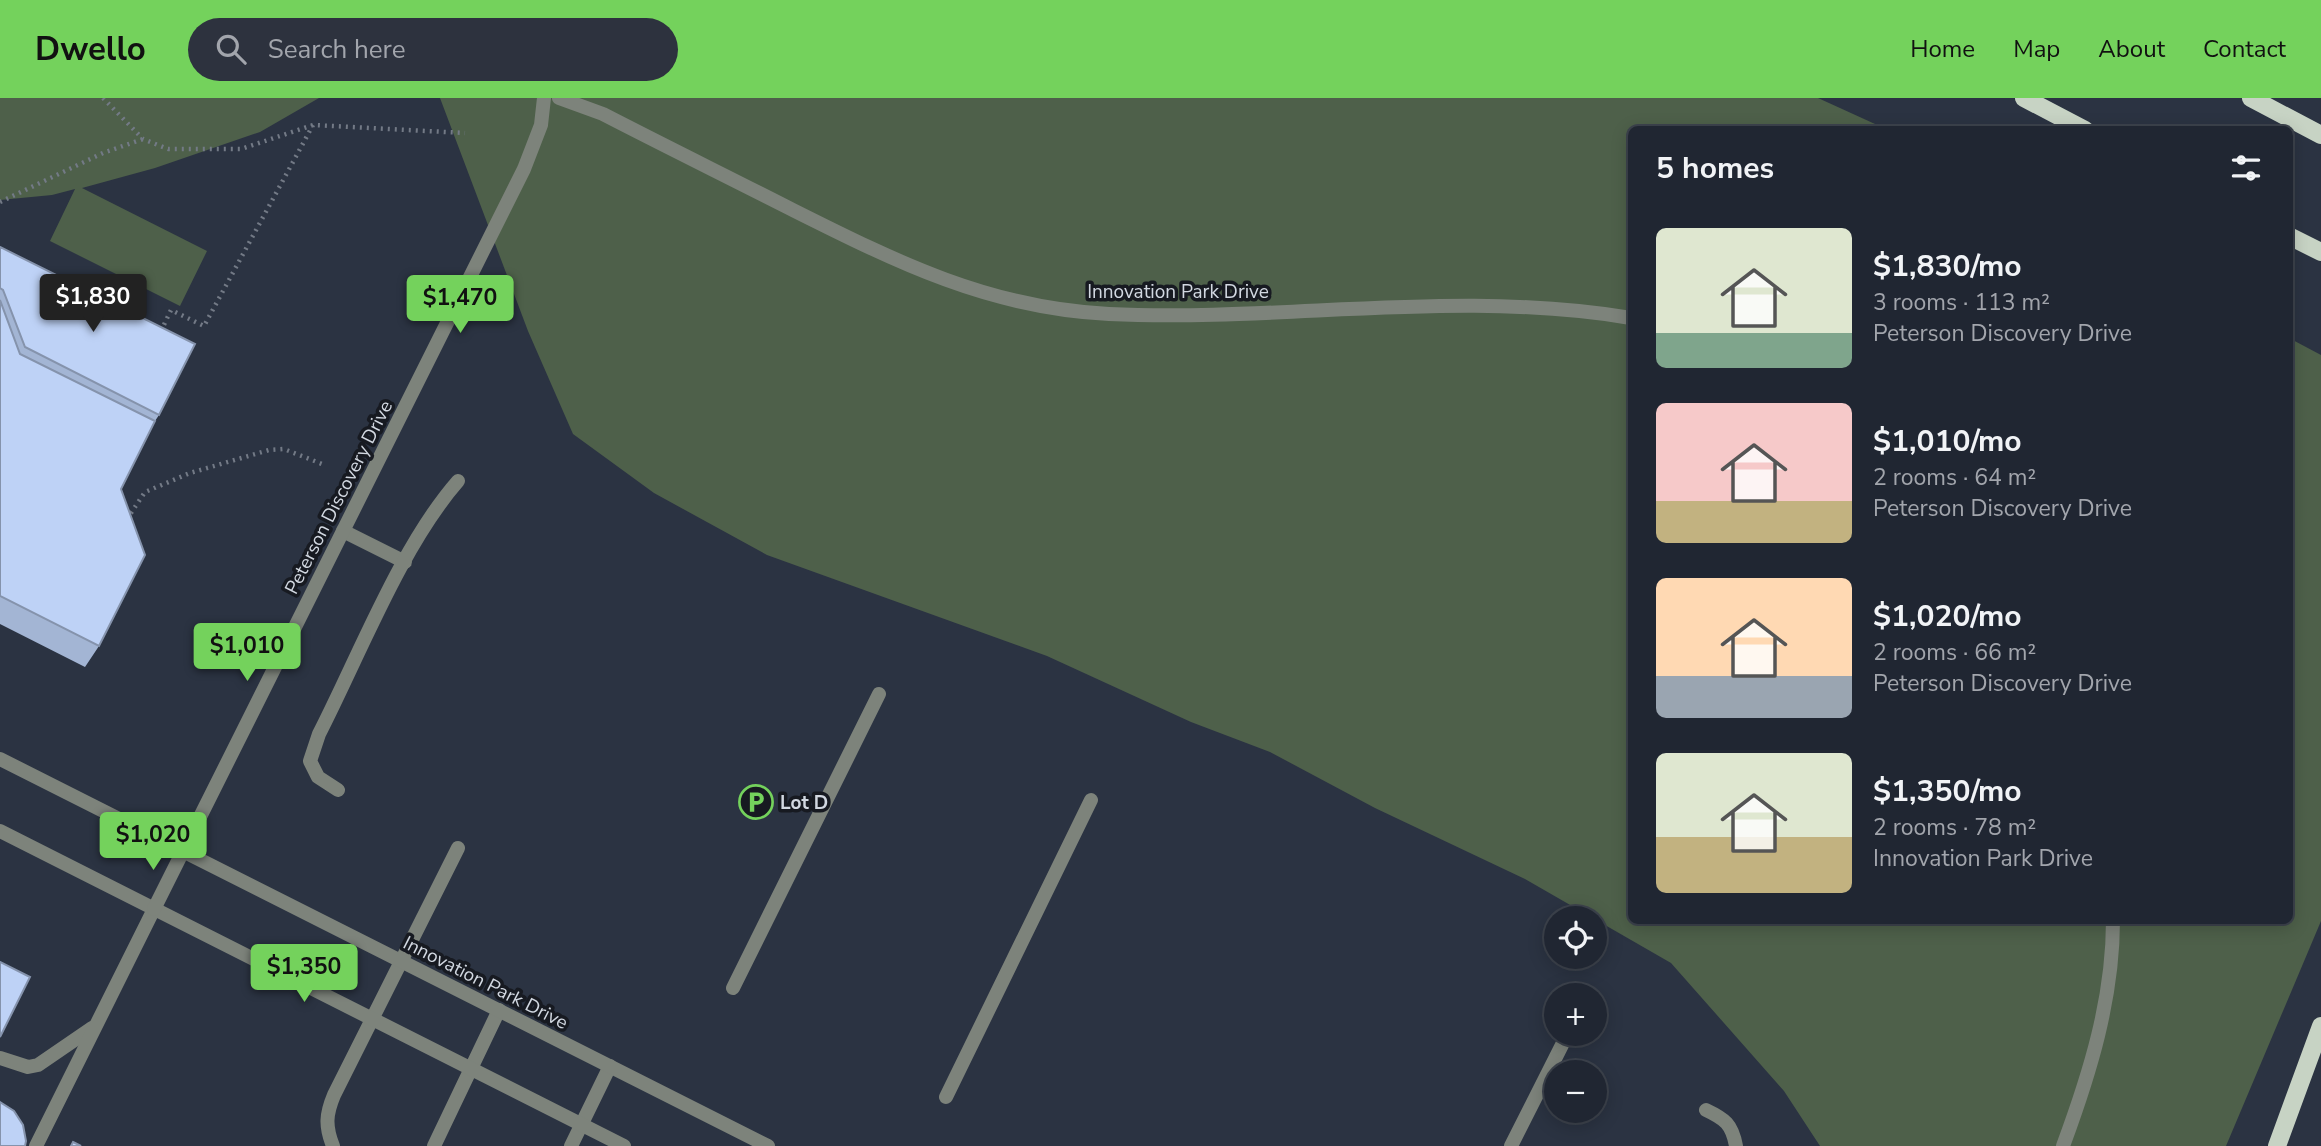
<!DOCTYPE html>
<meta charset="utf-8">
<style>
:root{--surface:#202632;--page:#2d323e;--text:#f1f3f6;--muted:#a2a5ac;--line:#3d434d;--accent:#74d25c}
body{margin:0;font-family:"Nunito Sans",sans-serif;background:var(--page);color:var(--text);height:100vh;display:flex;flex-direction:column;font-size:26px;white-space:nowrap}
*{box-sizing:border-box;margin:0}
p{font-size:23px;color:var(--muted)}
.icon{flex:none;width:38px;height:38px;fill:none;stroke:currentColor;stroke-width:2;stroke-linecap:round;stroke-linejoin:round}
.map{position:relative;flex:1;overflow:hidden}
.details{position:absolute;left:1628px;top:28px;width:665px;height:798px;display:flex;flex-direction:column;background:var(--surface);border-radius:10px;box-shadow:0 4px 18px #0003,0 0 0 2px var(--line)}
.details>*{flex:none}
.fabs{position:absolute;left:1544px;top:808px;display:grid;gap:14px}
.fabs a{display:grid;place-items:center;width:63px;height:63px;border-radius:50%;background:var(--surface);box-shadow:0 4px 18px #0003,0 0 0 2px var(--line);font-size:35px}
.price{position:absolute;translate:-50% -60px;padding:0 16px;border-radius:7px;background:var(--accent);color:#111;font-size:23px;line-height:46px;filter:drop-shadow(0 2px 4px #0008)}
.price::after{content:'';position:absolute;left:50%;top:42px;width:21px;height:16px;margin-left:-10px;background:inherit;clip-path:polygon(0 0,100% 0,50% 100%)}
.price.selected{background:#222;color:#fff}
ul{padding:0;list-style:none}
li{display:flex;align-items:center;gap:21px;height:175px;padding:0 28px}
li span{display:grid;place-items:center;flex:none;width:196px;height:140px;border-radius:10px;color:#555}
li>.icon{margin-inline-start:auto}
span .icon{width:84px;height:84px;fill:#fffc;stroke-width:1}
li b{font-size:30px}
h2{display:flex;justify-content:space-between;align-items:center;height:84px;padding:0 28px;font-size:30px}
header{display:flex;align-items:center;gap:42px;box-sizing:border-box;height:98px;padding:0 35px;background:var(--accent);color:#111}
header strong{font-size:33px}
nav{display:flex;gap:38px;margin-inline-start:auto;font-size:24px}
.search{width:490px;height:63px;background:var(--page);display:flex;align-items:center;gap:18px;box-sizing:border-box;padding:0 24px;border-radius:38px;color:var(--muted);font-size:26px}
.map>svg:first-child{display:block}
.green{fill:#4e604a}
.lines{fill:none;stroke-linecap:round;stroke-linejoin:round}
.path{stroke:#737a86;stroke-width:4.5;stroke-dasharray:2 5;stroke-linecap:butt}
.service{stroke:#7d837b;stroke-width:14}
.minor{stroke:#7d837b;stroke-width:14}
.primary{stroke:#c7d3c4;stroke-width:18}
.wall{fill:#a3b5d4}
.building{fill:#bed2f6;stroke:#8593ac;stroke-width:2}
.labels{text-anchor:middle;stroke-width:7;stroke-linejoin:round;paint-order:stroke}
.street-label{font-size:19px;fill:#d2d8e1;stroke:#171a21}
.poi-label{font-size:19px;font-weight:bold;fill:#d2d8e1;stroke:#171a21;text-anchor:start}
</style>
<header>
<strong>Dwello</strong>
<div class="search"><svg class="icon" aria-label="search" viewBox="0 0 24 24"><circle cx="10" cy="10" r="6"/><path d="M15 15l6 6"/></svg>Search here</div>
<nav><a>Home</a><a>Map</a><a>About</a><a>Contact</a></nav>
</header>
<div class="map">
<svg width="2321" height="1048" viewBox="0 0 2321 1048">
<rect width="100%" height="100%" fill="#2b3342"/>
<g class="green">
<path d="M0 0H319L260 34 155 70 82 90 207 153 180 208 50 143 75 91 52 97 0 102Z"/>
<path d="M440 0H1818L1886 31 1631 32V822H2289V240L2321 257V823L2226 1048H1820L1784 993 1671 865 1525 781 1375 710 1270 654 1191 624 1047 558 767 457 654 395 573 336 528 233Z"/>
</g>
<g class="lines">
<g class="path">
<path d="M103 0 143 41 168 51H241L313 27 465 35"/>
<path d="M0 104 103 55 143 41"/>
<path d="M161 233 171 212 204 228 313 27"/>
<path d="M127 421 145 394 190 375 269 352 284 351 322 366"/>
</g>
<g class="service">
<path d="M343 433 405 464"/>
<path d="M338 692 318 679 310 663 319 636C359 558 401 448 458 383"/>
<path d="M733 890 879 596"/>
<path d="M0 960 28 969 38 967 92 930"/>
<path d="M946 999 1091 702"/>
<path d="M1706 1012C1725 1021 1732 1026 1736 1048"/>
<path d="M36 1048 154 811"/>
<path d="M333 1048C325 1028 326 1016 334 997L458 750"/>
<path d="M434 1048 499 912"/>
<path d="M571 1048 610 968"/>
<path d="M1511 1048 1565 941"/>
</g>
<g class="minor">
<path d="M559 0 603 16C663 47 724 77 785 108 893 162 986 210 1109 216 1284 224 1458 191 1631 220"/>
<path d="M0 661 768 1048"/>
<path d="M0 733 624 1048"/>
<path d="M154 811 524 71 541 27 544 0"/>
<path d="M2063 1048C2090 975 2113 901 2113 822"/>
</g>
<g class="primary">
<path d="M2024 0 2085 32"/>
<path d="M2251 0 2321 37"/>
<path d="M2289 138 2321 154"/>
<path d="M2277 1048 2321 928"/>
</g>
</g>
<path class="wall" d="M0 149 159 317 155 323 121 391 99 548 85 569 0 526Z"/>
<g class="building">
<path d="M0 149 195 246 159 317 25 249 3 192 0 190Z"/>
<path d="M0 202 20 256 155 323 121 391 145 457 99 548 0 498Z"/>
<path d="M0 864 30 879 0 939Z"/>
<path d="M0 1004 14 1013 23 1027 26 1043 25 1048H0Z"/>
<path d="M73 1044 81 1048H71Z"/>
</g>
<defs>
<g id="parking-ring" transform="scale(1.75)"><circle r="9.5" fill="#171a21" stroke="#74d25c" stroke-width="1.5"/><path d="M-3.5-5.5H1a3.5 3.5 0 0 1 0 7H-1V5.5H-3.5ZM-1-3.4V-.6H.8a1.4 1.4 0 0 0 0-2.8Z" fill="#74d25c"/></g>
</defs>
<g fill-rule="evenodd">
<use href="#parking-ring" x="756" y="704"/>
</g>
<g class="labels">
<g class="street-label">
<text x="1178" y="200">Innovation Park Drive</text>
<text transform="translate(338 399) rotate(-63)" y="7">Peterson Discovery Drive</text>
<text transform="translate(486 884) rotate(27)" y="7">Innovation Park Drive</text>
</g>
<g class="poi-label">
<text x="780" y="711">Lot D</text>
</g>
</g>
</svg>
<div class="fabs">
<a><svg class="icon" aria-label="locate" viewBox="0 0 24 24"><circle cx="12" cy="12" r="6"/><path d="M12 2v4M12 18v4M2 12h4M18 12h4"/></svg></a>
<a>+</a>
<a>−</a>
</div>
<b class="price selected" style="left:93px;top:236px">$1,830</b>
<b class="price" style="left:460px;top:237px">$1,470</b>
<b class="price" style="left:247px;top:585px">$1,010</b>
<b class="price" style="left:153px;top:774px">$1,020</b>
<b class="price" style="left:304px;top:906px">$1,350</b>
<section class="details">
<h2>5 homes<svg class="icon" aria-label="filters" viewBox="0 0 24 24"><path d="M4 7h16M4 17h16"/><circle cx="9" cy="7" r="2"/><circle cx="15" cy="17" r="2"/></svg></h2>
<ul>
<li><span style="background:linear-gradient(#dfe7d0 75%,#7fa58c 0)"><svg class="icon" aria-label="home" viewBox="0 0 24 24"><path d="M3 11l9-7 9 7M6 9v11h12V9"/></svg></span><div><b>$1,830/mo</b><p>3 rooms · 113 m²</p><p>Peterson Discovery Drive</p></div></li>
<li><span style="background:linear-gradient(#f6c9c9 70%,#c2b280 0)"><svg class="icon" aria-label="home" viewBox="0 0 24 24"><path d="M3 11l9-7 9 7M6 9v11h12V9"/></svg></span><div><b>$1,010/mo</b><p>2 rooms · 64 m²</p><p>Peterson Discovery Drive</p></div></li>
<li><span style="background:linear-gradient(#ffd9b3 70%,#9aa5b1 0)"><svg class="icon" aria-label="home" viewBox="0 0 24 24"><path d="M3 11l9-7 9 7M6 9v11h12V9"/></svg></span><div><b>$1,020/mo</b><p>2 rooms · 66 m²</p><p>Peterson Discovery Drive</p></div></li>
<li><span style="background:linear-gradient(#dfe7d0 60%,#c2b280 0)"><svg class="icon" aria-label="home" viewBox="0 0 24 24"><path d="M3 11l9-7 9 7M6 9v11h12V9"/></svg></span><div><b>$1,350/mo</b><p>2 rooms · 78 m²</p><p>Innovation Park Drive</p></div></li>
</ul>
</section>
</div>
